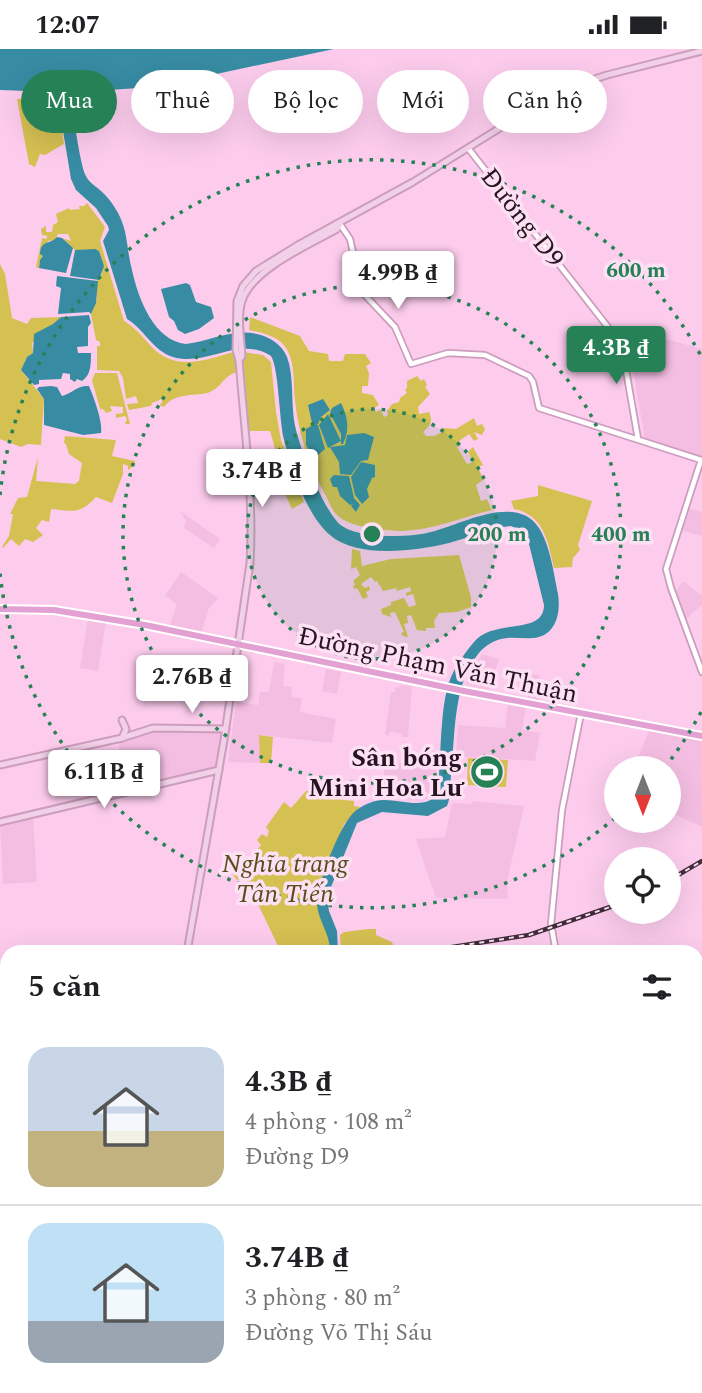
<!DOCTYPE html>
<html lang="vi">
<meta charset="utf-8">
<style>
:root{--surface:#fff;--page:#f6f6f6;--text:#202124;--muted:#757577;--line:#e0e0e0;--accent:#278157}
body{margin:0;font-family:Spectral,serif;background:var(--page);color:var(--text);height:100vh;display:flex;flex-direction:column;font-size:26px;white-space:nowrap}
*{box-sizing:border-box;margin:0}
p{font-size:23px;color:var(--muted)}
.icon{flex:none;width:38px;height:38px;fill:none;stroke:currentColor;stroke-width:2;stroke-linecap:round;stroke-linejoin:round}
.map{position:relative;flex:1;overflow:hidden}
.panel{position:absolute;left:0px;top:896px;width:704px;height:448px;display:flex;flex-direction:column;background:var(--surface);border-radius:21px 21px 0 0;box-shadow:0 7px 28px #0002}
.panel>*{flex:none}
.banner{position:absolute;left:21px;top:21px;width:662px;height:63px;display:flex;gap:14px}
.needle{width:46px;rotate:180deg}
.buttons{position:absolute;left:604px;top:707px;display:grid;gap:14px}
.buttons a{display:grid;place-items:center;width:77px;height:77px;border-radius:50%;background:var(--surface);box-shadow:0 7px 28px #0002;font-size:35px}
.price{position:absolute;translate:-50% -60px;padding:0 16px;border-radius:7px;background:#fff;color:#222;font-size:23px;line-height:46px;filter:drop-shadow(0 2px 4px #0008)}
.price::after{content:'';position:absolute;left:50%;top:42px;width:21px;height:16px;margin-left:-10px;background:inherit;clip-path:polygon(0 0,100% 0,50% 100%)}
.price.selected{background:var(--accent);color:#fff}
ul{padding:0;list-style:none}
li{display:flex;align-items:center;gap:21px;height:175px;padding:0 28px}
li+li{border-top:2px solid var(--line)}
li span{display:grid;place-items:center;flex:none;width:196px;height:140px;border-radius:21px;color:#555}
li>.icon{margin-inline-start:auto}
span .icon{width:84px;height:84px;fill:#fffc;stroke-width:1}
li b{font-size:30px}
h2{display:flex;justify-content:space-between;align-items:center;height:84px;padding:0 28px;font-size:30px}
.tag{padding:0 24px;border-radius:32px;background:var(--surface);box-shadow:0 7px 28px #0002;font-size:24px;line-height:63px}
.tag.selected{background:var(--accent);color:#fff}
.status{display:flex;justify-content:space-between;align-items:center;height:49px;padding:0 35px;background:var(--surface);direction:ltr}
.status svg{height:19px;fill:currentColor}
.map>svg:first-child{display:block}
.built{fill:#f4bee2}
.green{fill:#d5c052}
.water{fill:#378ca3}
.lines{fill:none;stroke-linecap:round;stroke-linejoin:round}
.stream{stroke:#378ca3;stroke-width:2}
.tertiary-casing{stroke:#cc9dbd;stroke-width:8}
.secondary-casing{stroke:#cc9dbd;stroke-width:9}
.primary-casing{stroke:#fff;stroke-width:10}
.tertiary{stroke:#fff;stroke-width:4.5}
.secondary{stroke:#f1d0e8;stroke-width:5}
.primary{stroke:#e3a0d2;stroke-width:6}
.rail-casing{stroke:#412c3a;stroke-width:4.5}
.rail{stroke:#fee0f4;stroke-width:2;stroke-dasharray:5;stroke-linecap:butt}
.ring{fill:none;stroke:#278157;stroke-width:3.5;stroke-dasharray:3.5 7}
.labels{text-anchor:middle;stroke-width:7;stroke-linejoin:round;paint-order:stroke}
.street-label{font-size:26px;fill:#261521;stroke:#fee0f4}
.poi-label{font-size:26px;font-weight:bold;fill:#261521;stroke:#fee0f4;text-anchor:end}
.park-label{font-size:26px;font-style:italic;fill:#574e1b;stroke:#fee0f4}
.centre{fill:#278157;stroke:#fee0f4;stroke-width:3.5}
.ring-label{font-size:21px;text-anchor:middle;font-weight:bold;fill:#278157;stroke:#fee0f4;stroke-width:7;stroke-linejoin:round;paint-order:stroke}
</style>
<div class="status"><b>12:07</b><svg viewBox="0 0 49 12"><path d="M0 12V9h3v3zM5 12V6h3v6zM10 12V3h3v9zM15 12V0h3v12zM26 1h20v11H26zM47 4h2v5h-2z"/></svg></div>
<div class="map">
<svg width="702" height="1344" viewBox="0 0 702 1344">
<rect width="100%" height="100%" fill="#fdcced"/>
<g class="built">
<path d="M626 279 702 300V410L645 391Z"/>
<path d="M276 407 283 428 250 430 249 408Z"/>
<path d="M687 459 702 463V487L680 481Z"/>
<path d="M180 462 220 490 214 499 184 479 186 472Z"/>
<path d="M181 523 218 549 209 559 201 585 169 578 177 555 165 547Z"/>
<path d="M683 532 702 547V556L685 571 675 543Z"/>
<path d="M88 569 106 572 98 622 80 619Z"/>
<path d="M482 605 499 610 489 641 466 635Z"/>
<path d="M274 613 285 615 283 637 292 638 291 648 302 649 300 663 336 670 332 694 260 686V714L228 713 236 653 258 656 260 643H269Z"/>
<path d="M326 620 341 623 337 645 322 642Z"/>
<path d="M532 625 540 626 539 631 544 632 540 654 527 652Z"/>
<path d="M400 636 412 638 408 688H402L401 685 390 682 389 687 385 685 391 643H395V638L399 639Z"/>
<path d="M508 653 526 657 522 681 540 684 535 712 456 707 458 676 505 679Z"/>
<path d="M650 679 702 689V778L669 763 668 719H634Z"/>
<path d="M187 682 223 683 217 719 151 733 150 720 145 719V713H120L119 693 153 683Z"/>
<path d="M422 700 438 703 434 743 431 749 421 751 379 748 386 712 419 718Z"/>
<path d="M472 752 524 757 507 833 508 850 436 849 416 790 445 788 452 754 471 755Z"/>
<path d="M33 767 37 833 3 835 0 775Z"/>
<path d="M7 1022V1107L0 1108V1024Z"/>
<path d="M7 1128V1337H186L187 1344H0V1130Z"/>
</g>
<g class="green">
<path d="M57 49 64 95 45 106 40 105 35 118 29 115 17 50Z"/>
<path d="M87 154 105 178 100 192 124 272C138 280 145 292 156 302 180 322 208 310 234 303L238 312 239 323C223 325 222 340 207 344 192 347 174 344 164 358L159 356 162 354V350L152 354 151 357 129 361 127 355 138 354 136 347 126 350 123 329 119 322 97 321V297H100V293L96 291 91 265 97 250 96 233C106 224 103 213 99 202L75 201 62 189 71 192 68 185H58L55 191 48 192 42 210 40 211 39 218 41 220 36 218 42 189 47 190V187L42 186 41 180 46 177V183H52L53 176 58 173 56 165 69 159 70 161 80 160 79 157H84Z"/>
<path d="M0 215 5 225 12 269 27 275 31 269 61 268 32 294 33 304 27 308 21 321 44 350 41 396 28 395 21 398 0 390Z"/>
<path d="M250 268 300 287 309 302 328 305 329 312H343L345 305H365L371 314 366 317 369 324 368 337H362V344L373 346 379 356 374 359 376 363 381 361 384 368 388 366 387 362 392 355 399 353 400 349 407 344 405 341 407 339V332L417 327 421 332 424 330 427 336 425 338 430 345 418 358 419 365 429 363C433 373 431 376 423 383L426 387H434L442 383 443 379 456 380 474 369 477 377 482 375 485 380 482 386 474 383 478 390 474 392 469 385 459 392 461 395 457 398 467 415 473 413 468 403 473 398 483 416 478 418 483 431 476 436 481 452 487 450 492 461C463 468 433 481 403 482 386 482 350 479 337 466 332 461 329 453 326 447 310 418 298 385 295 351 293 333 296 310 283 295 274 286 260 283 249 281Z"/>
<path d="M243 303 263 306 271 313 276 363 281 391 304 453 292 460 278 430 283 428 270 382H247L241 313Z"/>
<path d="M95 324H117L130 375H125L127 370 125 367 116 369V365L123 364V358L110 357 112 362 106 364 103 360H100L92 331Z"/>
<path d="M65 387 116 391 112 407 135 412V416L128 421V417L123 415V425L112 454 96 448C79 466 74 462 51 460L49 473 42 471 36 479 43 486 33 493 25 490 19 497 11 490 3 499 2 498 9 487 13 465H10L18 449 27 448 38 408 36 432 75 435 79 432 82 414 69 405 66 395 64 394Z"/>
<path d="M538 436 592 452 578 496 580 501 573 509 572 518 554 519C548 493 544 466 514 460L511 452 538 447Z"/>
<path d="M352 500 360 502 362 517 391 510 459 506 471 548V558L457 563 439 564 434 572 435 579H426V582L417 581 411 566 407 567 408 574 404 575 408 588 403 587 401 584 404 583 395 563 390 564 391 568 382 565 381 560 391 556V553L404 549 409 558 416 556 413 545 406 547V544L411 542 410 538 397 542 396 539 383 542 377 532 375 533 371 528 361 535 365 539 369 537 370 541 366 543 368 548 363 550 357 539 354 540 353 537 355 536 353 532 360 526 356 518 351 520Z"/>
<path d="M259 686 273 688 271 714H260Z"/>
<path d="M468 709 508 711 506 738 467 736Z"/>
<path d="M306 742 345 744 344 751 354 752V757L360 758 344 775 318 848V861L330 891V903H277L278 897 245 828 237 831 230 822 237 816 242 818 254 812V805L261 796 257 791 262 785 267 788 269 782 266 778 284 753 291 759Z"/>
<path d="M368 880H376V886L392 893 395 901 400 903H341L340 886 344 883Z"/>
</g>
<g class="water">
<path d="M0 0H334L174 34 139 39 77 43C76 46 74 50 73 53 72 62 81 120 86 127 89 134 96 137 101 142 109 149 116 159 120 168 128 185 127 203 132 221 138 249 154 292 186 295 213 292 236 277 264 287 274 291 283 298 287 308 294 327 291 351 294 371 297 393 324 465 342 477 355 486 378 487 393 487 407 487 422 486 435 482 464 474 517 445 539 479 550 496 554 525 558 545 561 564 556 587 533 589 522 590 511 587 501 590 490 593 482 599 476 608 453 637 455 690 451 726 450 736 451 748 447 757L428 767 382 763 357 774 327 848 329 862 337 882 338 903H330C331 885 316 869 317 852 319 832 341 770 358 760 365 755 375 751 383 751 401 750 433 764 438 739 441 708 440 669 447 640 451 623 463 606 474 593 493 569 544 587 544 556L528 491 522 482 511 477C490 479 469 489 449 494 416 502 357 510 330 486 307 467 291 419 284 391 279 371 279 320 271 307 239 286 207 318 173 308 153 302 144 280 127 270L103 192 109 181 108 177 96 159 76 141 71 130 58 52 55 43 0 41Z"/>
<path d="M57 188 62 189 73 199 66 224 39 219 40 211 43 207 40 205C41 190 50 196 57 188Z"/>
<path d="M95 200 99 202 104 217 99 231 70 227 75 201Z"/>
<path d="M57 227 98 232 96 254 91 265 89 263 58 265 61 239 56 237Z"/>
<path d="M186 234 190 236 196 253 211 258 214 269 199 280 185 285 178 281 174 272 169 268 161 240Z"/>
<path d="M89 266 91 274 88 278V297L77 298 78 304H91C91 315 91 326 82 332L77 330 75 333 70 330V325L63 324 61 330 39 331V335L34 336 21 321 27 308 33 304 34 285 53 275 61 268Z"/>
<path d="M51 337 57 338 62 347C73 344 77 336 89 337 94 349 103 373 101 384L83 386 44 376V350L37 340 39 338Z"/>
<path d="M323 350 330 361 321 368 318 375H316L318 376 325 400 318 406 312 405 306 396V380L315 375 312 374 308 356Z"/>
<path d="M341 354C348 368 350 381 343 395H341V385L330 364 332 359Z"/>
<path d="M328 365 341 392 328 399 319 376Z"/>
<path d="M364 384 374 388 368 411 361 412 351 426 340 425 339 413 330 398 345 396 347 386Z"/>
<path d="M361 413 375 416V428L372 429 367 440 369 448 362 455 355 446 351 428Z"/>
<path d="M334 426 349 427 354 449 360 456 356 463 351 457 353 455 350 456 340 447 337 438H333L330 430Z"/>
</g>
<g class="lines">
<path class="stream" d="M314 1337 321 1342 329 1344"/>
<g class="tertiary-casing">
<g id="tertiary">
<path d="M468 99 618 291 623 304 638 390"/>
<path d="M340 175 350 190 362 243 395 278 411 315 448 304 485 306 529 327 533 333 539 359 701 411 666 520 671 539 702 623"/>
<path d="M556 903 551 875 562 761 581 664"/>
</g>
</g>
<g class="secondary-casing">
<g id="secondary">
<path d="M239 311 242 307C241 290 237 268 242 252 252 220 309 196 337 180L340 175"/>
<path d="M122 689 126 680 122 671"/>
<path d="M0 716 122 689 153 679 226 680"/>
<path d="M0 773 219 721"/>
<path d="M187 903 224 691 250 514C254 447 244 378 239 311L236 301 237 252 243 237 256 222 298 196 413 133 561 41 607 26 702 2"/>
</g>
</g>
<g class="primary-casing">
<g id="primary">
<path d="M0 560 54 561 145 576 464 642 702 687"/>
<path d="M696 944 702 942"/>
<path d="M696 953 702 950"/>
<path d="M0 1113 7 1112"/>
<path d="M0 1121 7 1119"/>
</g>
</g>
<use href="#tertiary" class="tertiary"/>
<use href="#secondary" class="secondary"/>
<use href="#primary" class="primary"/>
<g class="rail-casing">
<g id="rail">
<path d="M668 832 702 812"/>
<path d="M420 903 529 886 616 856"/>
<path d="M0 918H7"/>
</g>
</g>
<use href="#rail" class="rail"/>
</g>
<circle cx="372" cy="485" r="125" fill="#278157" fill-opacity=".12"/>
<g class="ring">
<circle cx="372" cy="485" r="125"/>
<circle cx="372" cy="485" r="249"/>
<path d="M701 663A374 374 0 0 1 665 718M615 769A374 374 0 0 1 0 524M0 446A374 374 0 0 1 701 307"/>
</g>
<defs>
<g id="stadium-disc" transform="scale(1.75)"><circle r="9.5" fill="#278157" stroke="#fee0f4"/><path d="M0-5a6.5 5 0 1 0 0 10a6.5 5 0 1 0 0-10ZM-3.5-1.8h7v3.6h-7Z" fill="#fff"/></g>
</defs>
<g fill-rule="evenodd">
<use href="#stadium-disc" x="487" y="723"/>
</g>
<g class="labels">
<g class="street-label">
<text transform="translate(523 168) rotate(52)" y="9">Đường D9</text>
<text transform="translate(438 615) rotate(12)" y="9">Đường Phạm Văn Thuận</text>
</g>
<g class="poi-label">
<text x="462" y="717">Sân bóng<tspan x="462" dy="30">Mini Hoa Lư</tspan></text>
</g>
<g class="park-label">
<text x="285" y="823">Nghĩa trang<tspan x="285" dy="30">Tân Tiến</tspan></text>
</g>
</g>
<circle cx="372" cy="485" r="10" class="centre"/>
<g class="ring-label">
<text x="636" y="228">600 m</text>
<text x="497" y="492">200 m</text>
<text x="621" y="492">400 m</text>
</g>
</svg>
<div class="buttons">
<a><svg class="needle" viewBox="-14 -14 28 28"><path d="M0-13l5 13h-10z" fill="#e53935"/><path d="M0 13l5-13h-10z" fill="#757577"/></svg></a>
<a><svg class="icon" aria-label="locate" viewBox="0 0 24 24"><circle cx="12" cy="12" r="6"/><path d="M12 2v4M12 18v4M2 12h4M18 12h4"/></svg></a>
</div>
<b class="price" style="left:398px;top:262px">4.99B ₫</b>
<b class="price selected" style="left:616px;top:337px">4.3B ₫</b>
<b class="price" style="left:262px;top:460px">3.74B ₫</b>
<b class="price" style="left:192px;top:666px">2.76B ₫</b>
<b class="price" style="left:104px;top:761px">6.11B ₫</b>
<div class="banner">
<a class="tag selected">Mua</a>
<a class="tag">Thuê</a>
<a class="tag">Bộ lọc</a>
<a class="tag">Mới</a>
<a class="tag">Căn hộ</a>
</div>
<section class="panel">
<h2>5 căn<svg class="icon" aria-label="filters" viewBox="0 0 24 24"><path d="M4 7h16M4 17h16"/><circle cx="9" cy="7" r="2"/><circle cx="15" cy="17" r="2"/></svg></h2>
<ul>
<li><span style="background:linear-gradient(#c9d6e8 60%,#c2b280 0)"><svg class="icon" aria-label="home" viewBox="0 0 24 24"><path d="M3 11l9-7 9 7M6 9v11h12V9"/></svg></span><div><b>4.3B ₫</b><p>4 phòng · 108 m²</p><p>Đường D9</p></div></li>
<li><span style="background:linear-gradient(#bfe0f5 70%,#9aa5b1 0)"><svg class="icon" aria-label="home" viewBox="0 0 24 24"><path d="M3 11l9-7 9 7M6 9v11h12V9"/></svg></span><div><b>3.74B ₫</b><p>3 phòng · 80 m²</p><p>Đường Võ Thị Sáu</p></div></li>
</ul>
</section>
</div>
